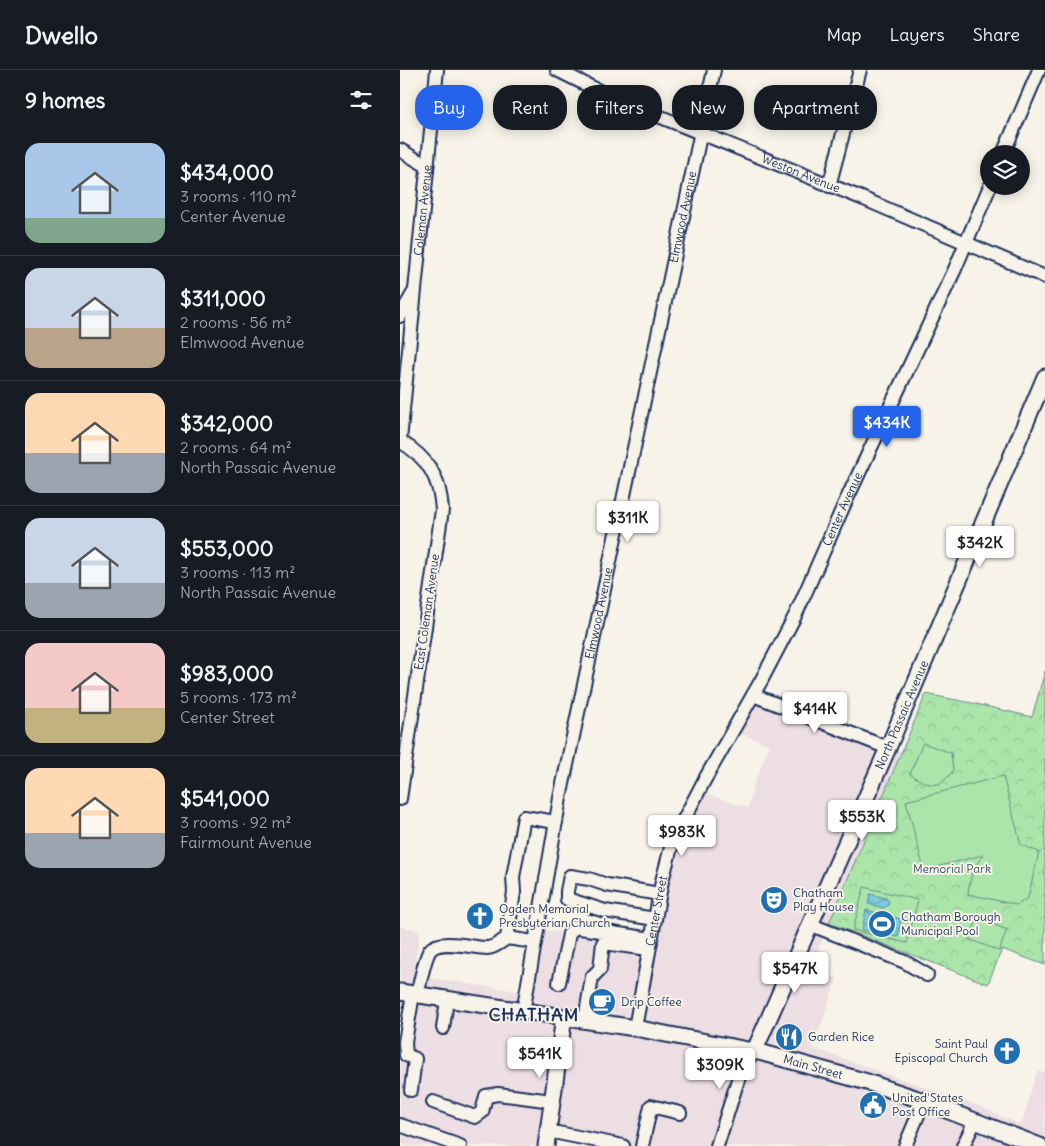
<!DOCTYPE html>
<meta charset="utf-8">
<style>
:root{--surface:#171b24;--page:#20242c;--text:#f1f3f6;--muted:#9ea1a6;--line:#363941;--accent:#2563eb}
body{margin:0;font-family:Delius,sans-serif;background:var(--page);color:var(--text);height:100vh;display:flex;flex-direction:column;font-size:19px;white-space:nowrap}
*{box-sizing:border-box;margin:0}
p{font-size:16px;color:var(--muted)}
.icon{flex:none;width:28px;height:28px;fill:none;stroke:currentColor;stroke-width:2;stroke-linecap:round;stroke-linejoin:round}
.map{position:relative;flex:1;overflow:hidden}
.side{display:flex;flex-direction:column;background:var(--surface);width:400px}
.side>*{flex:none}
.guide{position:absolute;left:15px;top:15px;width:475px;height:45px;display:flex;gap:10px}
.buttons{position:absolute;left:580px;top:75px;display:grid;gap:10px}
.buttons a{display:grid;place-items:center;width:50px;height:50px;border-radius:50%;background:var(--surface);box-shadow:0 2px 12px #0003;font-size:25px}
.price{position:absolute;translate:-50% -42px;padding:0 11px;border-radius:5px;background:#fff;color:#222;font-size:16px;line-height:32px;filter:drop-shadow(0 1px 2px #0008)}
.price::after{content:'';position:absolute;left:50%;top:30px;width:15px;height:11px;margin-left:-8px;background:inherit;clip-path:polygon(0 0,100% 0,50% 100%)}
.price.on{background:var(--accent);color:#fff}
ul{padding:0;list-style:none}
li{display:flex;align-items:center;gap:15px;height:125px;padding:0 25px}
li+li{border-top:1px solid var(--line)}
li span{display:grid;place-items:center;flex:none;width:140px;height:100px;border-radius:15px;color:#555}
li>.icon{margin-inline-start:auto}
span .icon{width:60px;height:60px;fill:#fffc;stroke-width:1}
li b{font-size:21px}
h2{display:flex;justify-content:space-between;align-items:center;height:60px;padding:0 25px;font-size:21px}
.chip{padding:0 18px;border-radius:20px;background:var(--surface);box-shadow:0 2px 12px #0003;font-size:18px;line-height:45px}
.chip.on{background:var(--accent);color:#fff}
header{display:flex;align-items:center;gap:30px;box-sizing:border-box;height:70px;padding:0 25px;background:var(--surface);border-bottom:1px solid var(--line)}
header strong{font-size:24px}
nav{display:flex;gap:28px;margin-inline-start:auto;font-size:18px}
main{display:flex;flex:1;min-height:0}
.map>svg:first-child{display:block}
.built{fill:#ecdee2}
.forest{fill:url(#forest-crowns);stroke:#648a84}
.pitch{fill:#ace5aa;stroke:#648a84}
.water{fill:url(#water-waves);stroke:#568da8}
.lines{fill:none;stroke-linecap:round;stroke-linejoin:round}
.minor-casing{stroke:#1b2f5e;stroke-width:16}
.major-casing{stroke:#1b2f5e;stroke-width:19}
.minor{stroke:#f7f3e8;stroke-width:12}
.major{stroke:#f7f3e8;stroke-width:15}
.labels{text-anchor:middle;stroke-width:4;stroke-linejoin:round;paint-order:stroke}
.street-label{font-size:12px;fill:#1b2f5e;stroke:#f7f3e8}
.park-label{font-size:12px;fill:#38536d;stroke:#f7f3e8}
.poi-label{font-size:12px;fill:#1b2f5e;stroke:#f7f3e8;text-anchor:start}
.district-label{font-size:18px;font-weight:bold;letter-spacing:1px;fill:#1b2f5e;stroke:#f7f3e8}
</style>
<header>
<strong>Dwello</strong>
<nav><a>Map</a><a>Layers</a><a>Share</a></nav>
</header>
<main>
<section class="side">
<h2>9 homes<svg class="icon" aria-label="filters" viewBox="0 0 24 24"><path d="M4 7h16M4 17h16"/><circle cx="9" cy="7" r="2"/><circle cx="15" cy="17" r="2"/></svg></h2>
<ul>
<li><span style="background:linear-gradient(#a9c7e8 75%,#7fa58c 0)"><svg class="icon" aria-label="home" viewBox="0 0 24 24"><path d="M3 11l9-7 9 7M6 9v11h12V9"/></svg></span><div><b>$434,000</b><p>3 rooms · 110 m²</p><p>Center Avenue</p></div></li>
<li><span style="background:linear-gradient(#c9d6e8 60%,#b9a48a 0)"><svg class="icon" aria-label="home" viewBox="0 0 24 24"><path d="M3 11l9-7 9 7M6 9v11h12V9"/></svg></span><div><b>$311,000</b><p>2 rooms · 56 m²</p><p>Elmwood Avenue</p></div></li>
<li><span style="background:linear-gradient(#ffd9b3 60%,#9aa5b1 0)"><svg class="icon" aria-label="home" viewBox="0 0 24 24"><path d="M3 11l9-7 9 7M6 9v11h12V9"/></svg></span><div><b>$342,000</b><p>2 rooms · 64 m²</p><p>North Passaic Avenue</p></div></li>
<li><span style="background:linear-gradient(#c9d6e8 65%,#9aa5b1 0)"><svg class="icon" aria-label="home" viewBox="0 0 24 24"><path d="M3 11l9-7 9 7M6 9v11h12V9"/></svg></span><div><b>$553,000</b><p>3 rooms · 113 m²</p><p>North Passaic Avenue</p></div></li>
<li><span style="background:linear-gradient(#f6c9c9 65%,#c2b280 0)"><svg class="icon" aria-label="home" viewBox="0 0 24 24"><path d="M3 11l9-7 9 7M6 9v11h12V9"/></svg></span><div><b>$983,000</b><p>5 rooms · 173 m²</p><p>Center Street</p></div></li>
<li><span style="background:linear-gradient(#ffd9b3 65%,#9aa5b1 0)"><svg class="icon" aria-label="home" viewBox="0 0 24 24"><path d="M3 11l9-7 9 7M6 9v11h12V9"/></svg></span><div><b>$541,000</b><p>3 rooms · 92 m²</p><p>Fairmount Avenue</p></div></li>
</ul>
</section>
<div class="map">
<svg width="645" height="1076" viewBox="0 0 645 1076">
<defs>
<pattern id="forest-crowns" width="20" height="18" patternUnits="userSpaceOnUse" patternTransform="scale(1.25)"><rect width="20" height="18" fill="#ace5aa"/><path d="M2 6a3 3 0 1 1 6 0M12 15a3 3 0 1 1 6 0" fill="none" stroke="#93c595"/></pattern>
<pattern id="water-waves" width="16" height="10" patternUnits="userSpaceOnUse" patternTransform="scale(1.25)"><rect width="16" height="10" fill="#7dccd9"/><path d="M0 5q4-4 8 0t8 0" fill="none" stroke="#66a6b3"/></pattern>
</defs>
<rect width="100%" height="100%" fill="#f7f3e8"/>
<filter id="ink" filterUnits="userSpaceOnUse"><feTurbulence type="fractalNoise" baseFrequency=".02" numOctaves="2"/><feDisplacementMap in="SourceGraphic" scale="10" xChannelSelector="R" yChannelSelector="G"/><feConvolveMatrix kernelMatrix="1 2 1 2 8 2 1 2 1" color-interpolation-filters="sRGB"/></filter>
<g filter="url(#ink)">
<path class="built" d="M355 624 501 682 409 901 437 908 413 978 581 1037 621 1055 637 1001 645 1002V1076H224L139 1058 136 1076H8L0 1073V856L20 861 13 906 125 922 136 860 251 869 259 825 298 721 348 738 354 714 370 675 332 660Z"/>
<path class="forest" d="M645 601V895L602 879 588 914 429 853 526 624 572 633 632 647Z"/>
<g class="pitch">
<path d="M523 673 551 683 553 700C540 721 528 716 510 704Z"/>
<path d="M603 706 621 775 639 782 628 828 617 835 568 824C570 806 573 799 583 785L524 800 506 731Z"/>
<path d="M464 817 518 830 507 873 453 860Z"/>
<path d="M578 848 607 860 599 881 569 869Z"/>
</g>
<g class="water">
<path d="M470 824 486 828 489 831 488 835 483 838 468 834Z"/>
<path d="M466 840 501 849 498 867 462 860Z"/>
</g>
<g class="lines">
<g class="minor-casing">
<g id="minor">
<path id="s1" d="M157 0 209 26 464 129 645 207"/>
<path d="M0 80 27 96"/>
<path d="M603 84 639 0"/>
<path d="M429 116 460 0"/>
<path d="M0 246 14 222"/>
<path id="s2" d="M0 370 37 0"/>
<path d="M0 371C28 388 40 407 42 440L0 729"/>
<path d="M353 625 488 678"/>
<path d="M255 849 205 841 167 829V821L170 806 189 809 207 815 259 824"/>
<path d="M409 854 505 892 527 905"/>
<path d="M107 868 134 872"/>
<path d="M159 913 169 864 174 857 251 869"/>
<path d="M17 925C20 914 24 889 30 880 40 868 73 878 87 878 94 878 101 872 107 868L114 822 113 807 124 747 156 752"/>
<path id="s3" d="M123 942 160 728 314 0"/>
<path d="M185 950 192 907 200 899 203 873 249 879"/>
<path d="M43 958 47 930"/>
<path id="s4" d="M235 958 262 811 273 770 305 709 361 611 396 544 444 435 555 199 590 116"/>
<path d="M11 1020 15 989 6 985 5 972 13 924"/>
<path d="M33 1032 75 1047 82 1042 86 1026 98 1024 152 1031"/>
<path d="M0 1055 60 1076"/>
<path d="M148 1061 223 1076"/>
<path d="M242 1076 251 1036 280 1043"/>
<path d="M317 1076 343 994 354 982"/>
<path d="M505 1076 524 1031"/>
<path d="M563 1076 575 1051"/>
</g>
</g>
<g class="major-casing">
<g id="major">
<path id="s5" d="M0 922 235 958 363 983 467 1012 515 1028 640 1076"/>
<path id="s6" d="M354 982 488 678 645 307"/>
<path d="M146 1076 164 947"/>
</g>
</g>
<use href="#minor" class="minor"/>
<use href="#major" class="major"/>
</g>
</g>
<defs>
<g id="theatre-disc" transform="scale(1.4375)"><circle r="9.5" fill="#1f6fb2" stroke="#f7f3e8"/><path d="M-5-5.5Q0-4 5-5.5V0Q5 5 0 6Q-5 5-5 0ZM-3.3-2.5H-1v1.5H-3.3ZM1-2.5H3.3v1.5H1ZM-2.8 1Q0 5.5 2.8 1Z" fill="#fff"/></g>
<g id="church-disc" transform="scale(1.4375)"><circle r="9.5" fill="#1f6fb2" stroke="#f7f3e8"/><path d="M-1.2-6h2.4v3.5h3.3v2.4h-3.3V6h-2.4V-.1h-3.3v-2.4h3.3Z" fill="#fff"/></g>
<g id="stadium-disc" transform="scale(1.4375)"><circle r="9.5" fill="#1f6fb2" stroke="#f7f3e8"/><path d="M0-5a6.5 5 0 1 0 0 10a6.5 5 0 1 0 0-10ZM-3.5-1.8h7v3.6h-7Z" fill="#fff"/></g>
<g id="cafe-disc" transform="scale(1.4375)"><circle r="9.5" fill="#1f6fb2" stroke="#f7f3e8"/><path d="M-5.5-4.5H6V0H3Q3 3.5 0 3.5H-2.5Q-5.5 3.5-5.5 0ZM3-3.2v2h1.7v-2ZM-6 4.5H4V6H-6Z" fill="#fff"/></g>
<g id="restaurant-disc" transform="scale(1.4375)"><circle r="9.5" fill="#1f6fb2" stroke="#f7f3e8"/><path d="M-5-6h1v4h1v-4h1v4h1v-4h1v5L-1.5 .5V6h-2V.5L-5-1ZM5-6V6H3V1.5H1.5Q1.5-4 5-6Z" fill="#fff"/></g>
<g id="civic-disc" transform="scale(1.4375)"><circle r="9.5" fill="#1f6fb2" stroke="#f7f3e8"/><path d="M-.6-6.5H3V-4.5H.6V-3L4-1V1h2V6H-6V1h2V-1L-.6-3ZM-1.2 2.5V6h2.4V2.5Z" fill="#fff"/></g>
</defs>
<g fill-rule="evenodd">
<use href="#theatre-disc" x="374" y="830"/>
<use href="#church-disc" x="80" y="846"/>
<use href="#stadium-disc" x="482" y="854"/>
<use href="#cafe-disc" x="202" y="932"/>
<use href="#restaurant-disc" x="389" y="967"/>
<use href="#church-disc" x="607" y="981"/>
<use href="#civic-disc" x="473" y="1035"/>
</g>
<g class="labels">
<g class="street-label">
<text dy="4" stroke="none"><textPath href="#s1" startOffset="265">Weston Avenue</textPath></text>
<text dy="4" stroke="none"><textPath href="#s2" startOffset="231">Coleman Avenue</textPath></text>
<text dy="4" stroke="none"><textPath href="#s3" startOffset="811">Elmwood Avenue</textPath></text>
<text dy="4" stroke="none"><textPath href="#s4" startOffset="564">Center Avenue</textPath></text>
<text transform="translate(27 542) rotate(-82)" y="4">East Coleman Avenue</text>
<text dy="4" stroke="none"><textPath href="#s3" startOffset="406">Elmwood Avenue</textPath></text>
<text dy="4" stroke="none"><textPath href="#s6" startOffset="368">North Passaic Avenue</textPath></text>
<text dy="4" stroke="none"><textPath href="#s4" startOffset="119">Center Street</textPath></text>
<text dy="4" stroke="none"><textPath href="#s5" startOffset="420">Main Street</textPath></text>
</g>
<g class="park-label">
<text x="552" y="803">Memorial Park</text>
</g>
<g class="poi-label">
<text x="393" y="827">Chatham<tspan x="393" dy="14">Play House</tspan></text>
<text x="99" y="843">Ogden Memorial<tspan x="99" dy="14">Presbyterian Church</tspan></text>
<text x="501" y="851">Chatham Borough<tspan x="501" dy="14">Municipal Pool</tspan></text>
<text x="221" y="936">Drip Coffee</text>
<text x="408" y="971">Garden Rice</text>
<text x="588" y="978" text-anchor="end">Saint Paul<tspan x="588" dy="14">Episcopal Church</tspan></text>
<text x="492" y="1032">United States<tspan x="492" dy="14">Post Office</tspan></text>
</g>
<g class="district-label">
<text x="134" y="951">CHATHAM</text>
</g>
</g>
</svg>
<div class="buttons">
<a><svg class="icon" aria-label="layers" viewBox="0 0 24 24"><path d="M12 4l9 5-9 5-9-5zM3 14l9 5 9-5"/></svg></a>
</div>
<b class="price on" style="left:487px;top:378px">$434K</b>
<b class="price" style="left:228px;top:473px">$311K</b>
<b class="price" style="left:580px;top:498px">$342K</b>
<b class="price" style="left:415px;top:664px">$414K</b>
<b class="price" style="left:462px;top:772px">$553K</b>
<b class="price" style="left:282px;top:787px">$983K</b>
<b class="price" style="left:395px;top:924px">$547K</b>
<b class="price" style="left:140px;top:1009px">$541K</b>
<b class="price" style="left:320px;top:1020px">$309K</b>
<div class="guide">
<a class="chip on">Buy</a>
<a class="chip">Rent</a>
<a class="chip">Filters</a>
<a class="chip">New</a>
<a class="chip">Apartment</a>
</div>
</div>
</main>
